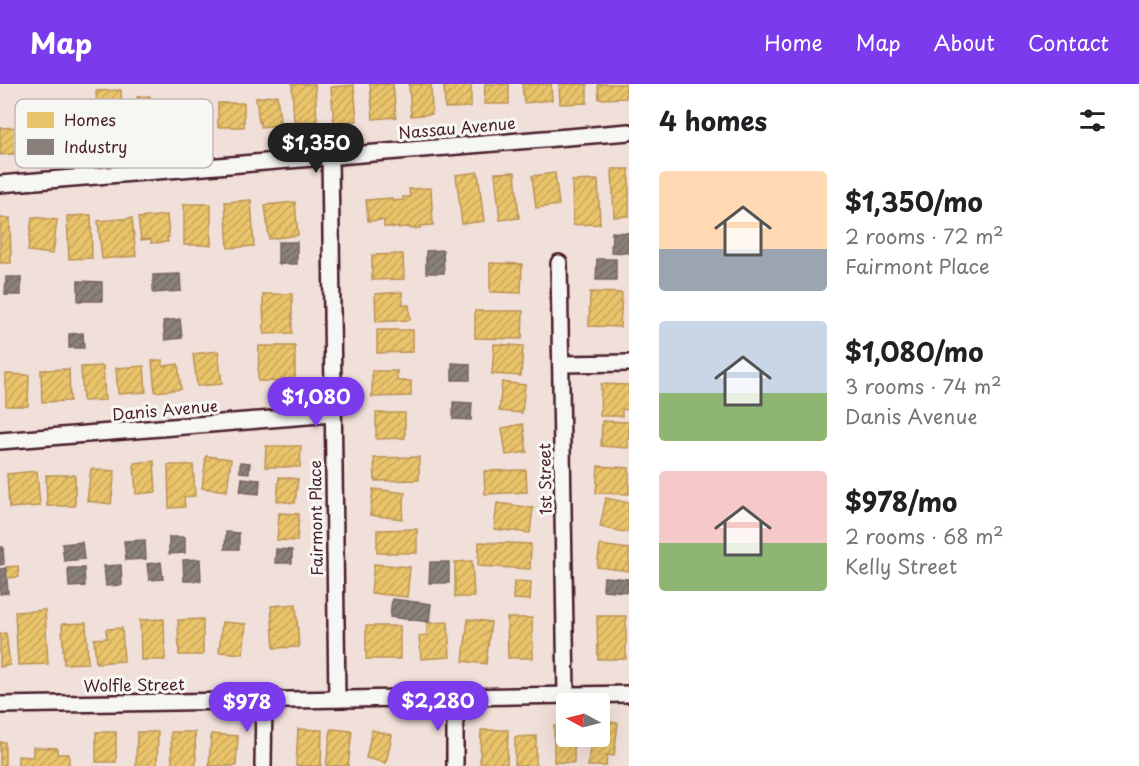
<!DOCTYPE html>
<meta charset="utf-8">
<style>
:root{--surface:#fff;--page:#f6f6f6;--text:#202124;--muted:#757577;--accent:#7c3aed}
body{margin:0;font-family:"Playpen Sans",sans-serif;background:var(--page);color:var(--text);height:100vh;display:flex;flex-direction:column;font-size:22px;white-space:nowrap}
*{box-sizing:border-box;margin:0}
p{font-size:20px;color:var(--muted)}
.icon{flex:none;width:33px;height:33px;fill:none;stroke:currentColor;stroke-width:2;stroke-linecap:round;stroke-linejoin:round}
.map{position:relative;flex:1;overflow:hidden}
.side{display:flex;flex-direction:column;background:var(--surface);width:510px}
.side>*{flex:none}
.needle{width:39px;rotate:277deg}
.fabs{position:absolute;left:556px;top:609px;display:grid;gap:12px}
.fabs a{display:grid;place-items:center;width:54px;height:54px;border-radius:6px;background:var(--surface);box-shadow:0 6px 24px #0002;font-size:30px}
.price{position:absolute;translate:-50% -51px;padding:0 14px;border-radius:21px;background:var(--accent);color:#fff;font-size:20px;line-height:39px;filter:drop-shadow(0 2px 3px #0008)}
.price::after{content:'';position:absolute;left:50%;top:36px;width:18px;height:14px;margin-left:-9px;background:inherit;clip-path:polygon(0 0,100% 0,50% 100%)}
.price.current{background:#222;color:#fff}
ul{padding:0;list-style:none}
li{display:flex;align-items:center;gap:18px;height:150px;padding:0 30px}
li span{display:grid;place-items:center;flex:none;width:168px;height:120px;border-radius:6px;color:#555}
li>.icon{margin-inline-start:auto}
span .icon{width:72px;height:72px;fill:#fffc;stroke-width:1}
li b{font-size:26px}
h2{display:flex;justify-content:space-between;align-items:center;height:72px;padding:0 30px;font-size:26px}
header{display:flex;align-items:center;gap:36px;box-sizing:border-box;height:84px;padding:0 30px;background:var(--accent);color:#fff}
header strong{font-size:28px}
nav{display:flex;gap:33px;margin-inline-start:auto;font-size:21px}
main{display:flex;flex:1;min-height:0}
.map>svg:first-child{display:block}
.homes{fill:url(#homes-hatch);stroke:#b99257;stroke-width:1.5}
.industry{fill:url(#industry-hatch);stroke:#776464;stroke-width:1.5}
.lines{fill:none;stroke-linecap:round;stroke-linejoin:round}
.minor-casing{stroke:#4a1f2b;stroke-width:20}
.minor{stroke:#f6f6f2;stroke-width:15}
.labels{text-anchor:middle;stroke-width:6;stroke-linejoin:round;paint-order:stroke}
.street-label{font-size:16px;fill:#4a1f2b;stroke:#f6f6f2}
.key{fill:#f6f6f2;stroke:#c2b6b6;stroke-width:1.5}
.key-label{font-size:16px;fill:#4a1f2b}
</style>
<header>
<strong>Map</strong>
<nav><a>Home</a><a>Map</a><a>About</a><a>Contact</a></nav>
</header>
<main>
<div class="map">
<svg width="629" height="682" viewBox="0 0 629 682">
<defs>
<pattern id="homes-hatch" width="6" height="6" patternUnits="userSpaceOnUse" patternTransform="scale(1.5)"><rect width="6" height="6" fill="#e9c46a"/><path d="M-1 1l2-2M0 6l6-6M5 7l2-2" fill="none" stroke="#c9a85c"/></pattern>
<pattern id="industry-hatch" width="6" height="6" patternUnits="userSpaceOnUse" patternTransform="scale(1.5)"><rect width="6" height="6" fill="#8a817c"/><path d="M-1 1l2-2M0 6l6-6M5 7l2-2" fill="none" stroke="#736966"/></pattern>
</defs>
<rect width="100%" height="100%" fill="#f1e0d9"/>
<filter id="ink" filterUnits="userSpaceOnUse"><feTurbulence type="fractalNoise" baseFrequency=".0167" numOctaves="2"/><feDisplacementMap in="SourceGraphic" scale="12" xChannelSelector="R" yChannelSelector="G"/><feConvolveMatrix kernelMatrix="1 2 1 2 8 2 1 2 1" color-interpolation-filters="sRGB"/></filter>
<g filter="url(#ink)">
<g class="homes">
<path d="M292 0H315L317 37 294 39Z"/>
<path d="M370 0H393L396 33 373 35Z"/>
<path d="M409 0H431L432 30 411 32Z"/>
<path d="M444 0H471V23L445 24Z"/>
<path d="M485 0H509V20H484Z"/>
<path d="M522 0H551L552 16 524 19Z"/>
<path d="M559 0H587V19L560 20Z"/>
<path d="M598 0H626V14L599 15Z"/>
<path d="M354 1 357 37 334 39 331 3Z"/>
<path d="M121 6 123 46 98 48 96 7Z"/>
<path d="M277 11 280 36H278L279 41 261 43 260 38H259L256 14Z"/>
<path d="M150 12 151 29 162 28 164 52 141 54 137 13Z"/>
<rect x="218" y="19" width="26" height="24"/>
<path d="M21 43 24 69 0 71V44Z"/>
<path d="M612 85H629V132L614 133Z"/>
<path d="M478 88 484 137 462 140 456 91Z"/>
<path d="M515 88 519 134 500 136 495 89Z"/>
<path d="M555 89 559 121 536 124 532 92Z"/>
<path d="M598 96 600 140 573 141 572 97Z"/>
<path d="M431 104 433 141 420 142V144L410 145V143L393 144V143H384V136L368 137 366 116 392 114V117L403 116V113H410L409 105Z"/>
<path d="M251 116 254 162 228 164 225 118Z"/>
<path d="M295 118 298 151 269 155 265 121Z"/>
<rect x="184" y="120" width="27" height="41"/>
<path d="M91 131 92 174 69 175 67 132Z"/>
<path d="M167 131 169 153H167L168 158 151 159V155L141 156 138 134Z"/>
<path d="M32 133 57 136 53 170 28 167Z"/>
<path d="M0 134H10L11 179H0Z"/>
<path d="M132 134 136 172 102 175 98 137Z"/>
<path d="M403 170 404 195 372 196V171Z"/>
<path d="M490 179 522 180 521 209 490 208Z"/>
<path d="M402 208 403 221H409L410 236 376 238 375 210Z"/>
<path d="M590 208 622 209 620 243 589 242Z"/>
<path d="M263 210H292V249L264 250Z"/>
<path d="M475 227H523L522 255 475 254Z"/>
<path d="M377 246H413V268L377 269Z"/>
<path d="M494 260 523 262 521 292 492 290Z"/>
<path d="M259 262H295V298L258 297Z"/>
<path d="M218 267 222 300 197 302 193 270Z"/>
<path d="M162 276 163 282 178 280 181 305 155 308 152 277Z"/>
<path d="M103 282 105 316 83 317 81 283Z"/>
<path d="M144 282 146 308 118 310 116 284Z"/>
<path d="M69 285 70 317 42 318 41 286Z"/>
<path d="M372 287H397V297H411V312L372 313Z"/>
<path d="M6 290 29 291 28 322H6Z"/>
<path d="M502 298 525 301 522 329 499 327Z"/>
<path d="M601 300 629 301V326L622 325V332H600Z"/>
<path d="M376 329H405V354L376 355Z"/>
<path d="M602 337 629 338 628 364 601 362Z"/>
<path d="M523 340 527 368 506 371 502 344Z"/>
<path d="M266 362H301L300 383H265Z"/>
<path d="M206 372 231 375 227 407 202 404Z"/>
<path d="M419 373V396L375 397 374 374Z"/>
<path d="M154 377 156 408 136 410 134 379Z"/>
<path d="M168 381H193L195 412 184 413 185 423 169 424Z"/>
<path d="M598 382 629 384V410L596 409Z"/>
<path d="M91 385 115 387 111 420 87 417Z"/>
<path d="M526 386 527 408 485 410 484 387Z"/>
<path d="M37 387 40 422 9 424 7 390Z"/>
<path d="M46 391H75V422H47Z"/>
<path d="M279 393 298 395 295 419 277 417Z"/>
<path d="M373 405 405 409 402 435 370 431Z"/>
<path d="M606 414 629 419V449L600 443Z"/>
<path d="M497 419 533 424 530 449 494 445Z"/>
<path d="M279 429 299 430 297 457 277 456Z"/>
<path d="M417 445V469H377V446Z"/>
<path d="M479 458 531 460 530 485 478 482Z"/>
<path d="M600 461 629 465V487L597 483Z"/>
<path d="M472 477 474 513H455V478Z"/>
<path d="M374 480 410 483 407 513 371 509Z"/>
<path d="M18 482 19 493 7 494 6 483Z"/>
<path d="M514 497 531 498 530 516 513 515Z"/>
<path d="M296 520 299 563 274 564 271 522Z"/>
<path d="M45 526 48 580 18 581 15 528Z"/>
<path d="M597 532H626V575H598Z"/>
<path d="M507 534H532L533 574H508Z"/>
<path d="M164 535 165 576H141L140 536Z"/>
<path d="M203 535V571H179L178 536Z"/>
<path d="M468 535 491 538 486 580 463 577Z"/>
<path d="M222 538 246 540 243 570 219 568Z"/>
<path d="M448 538 450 573 421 575 419 552 427 551V539Z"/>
<path d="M86 539 88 579 64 580 62 540Z"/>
<rect x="366" y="542" width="34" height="33"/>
<path d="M122 544 124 577 96 579 94 555 107 554 106 545Z"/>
<path d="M6 549 10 581 0 583V550Z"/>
<path d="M600 637 618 639 614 672 607 671 606 682H588L591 652H600Z"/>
<path d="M554 642H567V652H574V679L554 678Z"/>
<path d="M298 645 322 646 321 682H296Z"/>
<path d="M331 645 352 647 348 682H326Z"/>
<path d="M372 646 392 651 386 679 366 674Z"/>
<path d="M481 646H508L507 680 480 679Z"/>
<rect x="96" y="648" width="20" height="30"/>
<path d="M137 648H158L157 682H136Z"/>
<path d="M171 648H195L196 682H172Z"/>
<path d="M211 650 238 652 236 682H209Z"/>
<path d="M536 652V682H515V653Z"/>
<rect x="0" y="658" width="5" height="24"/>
<path d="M33 663 57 664V670H69V682H18V672L33 673Z"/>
</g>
<g class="industry">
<path d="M612 148 629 149V169L611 168Z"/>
<rect x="278" y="158" width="19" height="22"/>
<path d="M443 166 444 189H426V167Z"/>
<path d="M597 175H616V196H596Z"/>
<path d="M180 190 181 207 153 209V191Z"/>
<path d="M6 193H21V211H5Z"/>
<path d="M78 197 102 198V217H78Z"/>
<path d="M180 235 182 254 165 256 163 237Z"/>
<path d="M83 249 84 264H69V250Z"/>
<path d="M452 279 470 280V296H452Z"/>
<path d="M453 318 472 319 471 336 453 335Z"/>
<path d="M240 378 250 379 249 389 240 388Z"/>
<path d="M242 394 260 396 259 410 240 408Z"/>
<path d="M226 448 239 449V465H225Z"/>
<path d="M169 453H185V469L169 470Z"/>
<path d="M145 456 146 475 126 476 124 457Z"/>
<path d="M82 458 84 475 64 477 62 460Z"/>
<path d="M0 463H3L4 480 0 481Z"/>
<path d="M276 465 292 466V479H275Z"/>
<path d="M200 475 201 497H184L183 476Z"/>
<path d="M161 478 163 495 149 496 147 480Z"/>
<path d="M430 478H449V499H429Z"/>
<path d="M121 481 122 501 106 502 104 482Z"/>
<path d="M6 484 8 509 0 510V485Z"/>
<path d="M68 484H84L85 502 69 503Z"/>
<path d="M604 493 629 495 628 508 603 506Z"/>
<path d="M392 515 431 520 429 538 390 533Z"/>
</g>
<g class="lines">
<g class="minor-casing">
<g id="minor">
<path d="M330 72 337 615"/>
<path d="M0 100 629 48"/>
<path d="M559 179 566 611"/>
<path d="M561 280 629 279"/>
<path d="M0 357 332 330"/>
<path d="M0 621 629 610"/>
<path d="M263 682 264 617"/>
<path d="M455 682V614"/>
</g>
</g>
<use href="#minor" class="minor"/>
</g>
</g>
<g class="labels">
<g class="street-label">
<text transform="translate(457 44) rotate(-5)" y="6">Nassau Avenue</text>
<text transform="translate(165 326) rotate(-5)" y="6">Danis Avenue</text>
<text transform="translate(545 395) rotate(-91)" y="6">1st Street</text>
<text transform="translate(316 434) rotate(-91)" y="6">Fairmont Place</text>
<text transform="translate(134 601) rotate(-1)" y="6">Wolfle Street</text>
</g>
</g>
<rect x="15" y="15" width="198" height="69" rx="9" class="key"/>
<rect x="27" y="28" width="27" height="16" fill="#e9c46a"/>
<rect x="27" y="55" width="27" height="16" fill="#8a817c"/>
<g class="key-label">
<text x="64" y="42">Homes</text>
<text x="64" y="69">Industry</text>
</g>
</svg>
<div class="fabs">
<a><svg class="needle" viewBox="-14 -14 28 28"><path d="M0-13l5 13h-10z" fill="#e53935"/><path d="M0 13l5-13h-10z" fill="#757577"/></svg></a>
</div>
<b class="price current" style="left:316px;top:90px">$1,350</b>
<b class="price" style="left:316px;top:344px">$1,080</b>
<b class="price" style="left:438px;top:648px">$2,280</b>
<b class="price" style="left:247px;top:649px">$978</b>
</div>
<section class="side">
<h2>4 homes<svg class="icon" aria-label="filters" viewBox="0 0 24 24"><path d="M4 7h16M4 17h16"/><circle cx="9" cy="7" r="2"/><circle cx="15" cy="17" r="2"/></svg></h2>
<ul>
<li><span style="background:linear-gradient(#ffd9b3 65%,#9aa5b1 0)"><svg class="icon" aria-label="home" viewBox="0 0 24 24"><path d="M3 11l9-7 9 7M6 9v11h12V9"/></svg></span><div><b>$1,350/mo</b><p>2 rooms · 72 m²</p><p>Fairmont Place</p></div></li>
<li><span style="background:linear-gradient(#c9d6e8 60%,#8fb573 0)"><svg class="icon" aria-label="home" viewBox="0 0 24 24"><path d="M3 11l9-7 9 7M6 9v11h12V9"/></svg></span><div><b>$1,080/mo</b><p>3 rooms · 74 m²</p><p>Danis Avenue</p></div></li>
<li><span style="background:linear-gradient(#f6c9c9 60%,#8fb573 0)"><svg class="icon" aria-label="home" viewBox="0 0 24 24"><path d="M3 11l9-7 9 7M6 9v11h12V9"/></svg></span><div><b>$978/mo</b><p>2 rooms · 68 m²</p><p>Kelly Street</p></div></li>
</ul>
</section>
</main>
